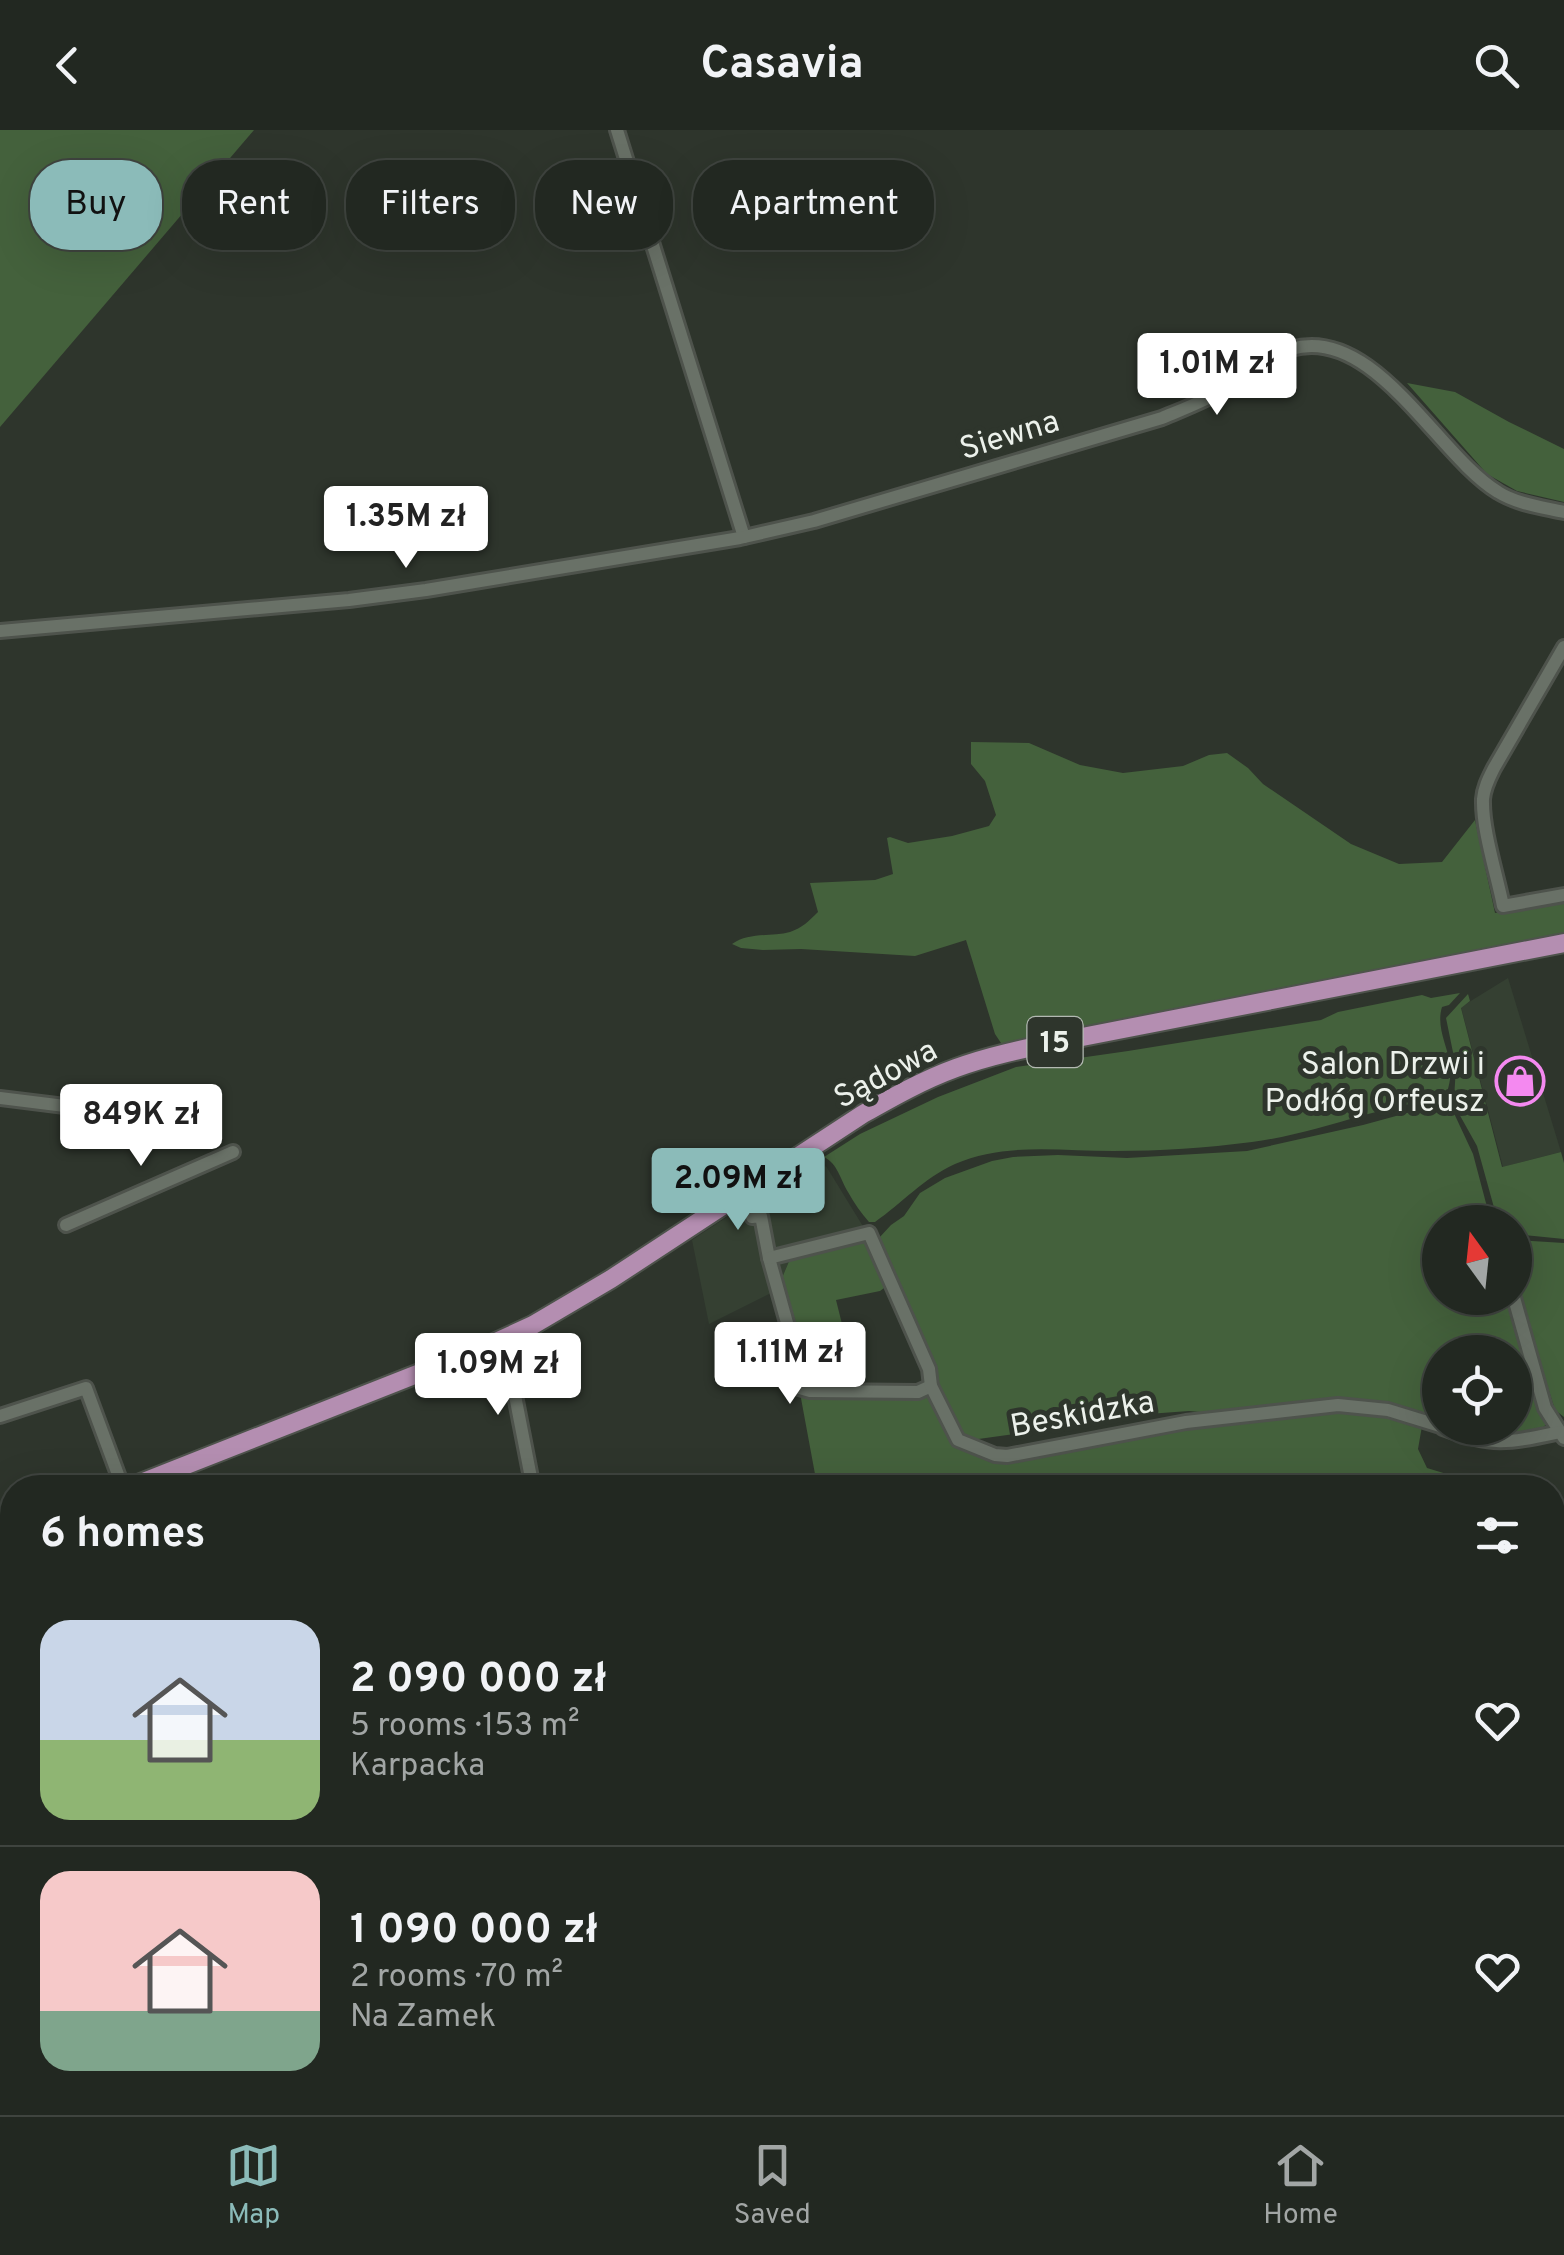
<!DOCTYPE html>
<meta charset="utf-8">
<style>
:root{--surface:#222821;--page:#2a302a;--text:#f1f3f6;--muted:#a2a6a5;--line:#3f443f;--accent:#8bbbb9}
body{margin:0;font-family:Overpass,sans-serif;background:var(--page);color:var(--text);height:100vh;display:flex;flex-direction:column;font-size:38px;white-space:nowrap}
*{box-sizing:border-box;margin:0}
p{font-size:32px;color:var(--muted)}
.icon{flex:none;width:55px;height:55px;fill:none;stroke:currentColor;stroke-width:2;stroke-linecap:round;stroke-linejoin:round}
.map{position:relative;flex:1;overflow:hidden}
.side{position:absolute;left:0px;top:1345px;width:1565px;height:640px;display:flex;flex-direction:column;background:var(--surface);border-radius:40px 40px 0 0;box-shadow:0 10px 40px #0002,0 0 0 2px var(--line)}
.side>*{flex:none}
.top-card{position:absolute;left:30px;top:30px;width:1000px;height:90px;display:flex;gap:20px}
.needle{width:65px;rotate:345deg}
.controls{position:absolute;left:1422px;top:1075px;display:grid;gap:20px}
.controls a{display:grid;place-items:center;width:110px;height:110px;border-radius:50%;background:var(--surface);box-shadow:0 10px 40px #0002,0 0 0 2px var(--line);font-size:50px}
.price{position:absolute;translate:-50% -85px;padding:0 22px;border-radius:10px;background:#fff;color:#222;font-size:32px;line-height:65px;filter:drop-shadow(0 2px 5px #0008)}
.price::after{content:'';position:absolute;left:50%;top:60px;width:30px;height:22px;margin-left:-15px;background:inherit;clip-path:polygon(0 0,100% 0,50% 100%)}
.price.selected{background:var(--accent);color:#111}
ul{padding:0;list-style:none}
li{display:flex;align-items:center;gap:30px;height:250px;padding:0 40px}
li+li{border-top:2px solid var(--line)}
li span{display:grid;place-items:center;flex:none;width:280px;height:200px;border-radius:30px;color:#555}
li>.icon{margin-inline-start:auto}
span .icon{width:120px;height:120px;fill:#fffc;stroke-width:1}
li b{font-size:42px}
h2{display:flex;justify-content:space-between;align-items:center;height:120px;padding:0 40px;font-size:42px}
.tag{padding:0 35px;border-radius:40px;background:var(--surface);box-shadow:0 10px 40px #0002,0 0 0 2px var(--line);font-size:35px;line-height:90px}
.tag.selected{background:var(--accent);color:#111}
header{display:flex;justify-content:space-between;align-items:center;height:130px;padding:0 40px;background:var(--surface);font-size:45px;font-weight:700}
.tab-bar{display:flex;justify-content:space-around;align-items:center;height:140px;border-top:2px solid var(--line);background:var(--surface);font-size:28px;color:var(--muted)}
.tab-bar a{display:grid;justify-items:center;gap:5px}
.tab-bar .selected{color:var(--accent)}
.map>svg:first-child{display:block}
.built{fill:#354032}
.green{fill:#44613c}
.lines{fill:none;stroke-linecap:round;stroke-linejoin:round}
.minor-casing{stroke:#4e534c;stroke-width:18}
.major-casing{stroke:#4e534c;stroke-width:22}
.minor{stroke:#697167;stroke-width:12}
.major{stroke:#b48eb1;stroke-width:18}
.labels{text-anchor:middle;stroke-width:10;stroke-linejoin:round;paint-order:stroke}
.shield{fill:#2e352c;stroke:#b3b9b2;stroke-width:2.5}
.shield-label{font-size:30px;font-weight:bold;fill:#ecf1eb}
.street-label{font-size:32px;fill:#ecf1eb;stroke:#2e352c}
.poi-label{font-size:32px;fill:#ecf1eb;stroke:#2e352c;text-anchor:end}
</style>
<header><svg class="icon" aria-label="back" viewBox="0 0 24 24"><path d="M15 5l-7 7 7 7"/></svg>Casavia<svg class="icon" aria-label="search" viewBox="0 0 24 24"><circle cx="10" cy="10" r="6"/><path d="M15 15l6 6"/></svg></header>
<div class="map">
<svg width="1564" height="1985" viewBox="0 0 1564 1985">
<rect width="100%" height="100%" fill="#2e352c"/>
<g class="built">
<path d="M1508 848 1561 1022 1503 1037 1461 877Z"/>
<path d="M826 1036 864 1098 853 1099 851 1110 790 1129 779 1155 773 1162 709 1194 692 1110 754 1069 762 1077Z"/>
</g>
<g class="green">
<path d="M0 0H254L0 297Z"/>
<path d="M1407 253 1455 262 1509 292 1564 319V372L1517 361 1487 344Z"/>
<path d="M971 612 1029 613 1080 635 1123 643 1183 636 1209 625 1227 623 1248 638 1263 654 1351 714 1399 734 1442 732 1475 690 1495 783 1564 770V804L1279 858 1003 916 995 904 966 810 915 826 801 819 763 820 741 818 732 814C749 802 772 807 790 802 802 798 809 791 818 782L810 753 875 750 893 744 887 708 890 707 908 713 952 706 989 696 996 685 985 651 971 634Z"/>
<path d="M1460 863 1449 875 1442 877C1436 897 1447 914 1450 934 1452 945 1449 956 1446 966 1418 972 1391 978 1364 985 1326 996 1290 1007 1252 1012 1206 1018 1160 1021 1114 1021 1060 1021 1006 1012 955 1034 924 1048 902 1073 875 1092H869C861 1083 854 1073 848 1062 840 1049 838 1034 824 1027L860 1004 938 967 1016 937 1128 921 1321 890 1338 882 1422 865 1431 868Z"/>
<path d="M1468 864 1470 871 1461 878 1502 1037 1561 1022 1564 1033V1109L1515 1104V1092H1498L1477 1016 1458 982 1454 969 1456 937 1446 888Z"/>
<path d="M1440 974 1452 979 1473 1024 1491 1092H1440V1168H1510L1541 1277 1549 1292C1523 1318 1479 1310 1449 1298H1515V1222H1440V1293L1396 1278 1336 1273H1317L1223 1284 1189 1281 1107 1287 1080 1293 1067 1283 1057 1298 957 1312 982 1327 1007 1329 1065 1320 1135 1303 1337 1278 1401 1287 1422 1296 1418 1319 1427 1338 1450 1345 1454 1357 819 1358 815 1344 800 1263 922 1265 936 1256 929 1230 879 1108 891 1095 904 1086 920 1063 945 1048 992 1031 1013 1027 1058 1025 1127 1028 1247 1021 1363 995Z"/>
<path d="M851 1110 869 1113 888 1155 880 1161 836 1170 847 1214H850L860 1258 801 1256 779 1155 790 1129Z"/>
<path d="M1515 1110 1564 1113V1287L1555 1280C1539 1227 1515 1166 1515 1110Z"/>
<path d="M1564 1380V1827L1553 1829 1552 1396Z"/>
<path d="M1077 1973H1214L1211 1985H1089Z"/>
</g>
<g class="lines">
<g class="minor-casing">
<g id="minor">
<path d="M617 0 744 407"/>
<path d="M0 501 349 470 426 460 740 408 814 391 1162 288C1186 278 1210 269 1232 255 1251 243 1269 225 1291 219 1374 194 1438 326 1498 362 1517 374 1542 377 1564 382"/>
<path d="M1564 517 1494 638C1489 648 1484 657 1483 669 1482 700 1497 745 1503 776L1564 765"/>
<path d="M0 968 81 978 116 967"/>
<path d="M744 1063 752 1087 761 1086 769 1128 789 1200 796 1257 810 1261 918 1262 931 1256"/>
<path d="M66 1095 233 1022"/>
<path d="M769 1128 869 1103 929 1239 931 1256 958 1310 995 1325 1007 1326 1186 1292 1338 1275 1388 1280 1440 1296"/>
<path d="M1514 1168 1545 1278 1564 1308"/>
<path d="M504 1209 533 1358"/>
<path d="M0 1286 86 1258 123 1358"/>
<path d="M1443 1298C1494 1317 1508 1313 1560 1302"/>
<path d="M647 1972 649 1985"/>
</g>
</g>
<g class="major-casing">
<g id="major">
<path d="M128 1358 483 1218 533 1195 611 1149 863 984C893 967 923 950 956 938 994 924 1033 917 1072 909L1564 813"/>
<path d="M0 1409 12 1404"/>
</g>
</g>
<use href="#minor" class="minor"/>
<use href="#major" class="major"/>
</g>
<defs>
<g id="shop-ring" transform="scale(2.5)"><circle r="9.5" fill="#2e352c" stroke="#f489f0" stroke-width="1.5"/><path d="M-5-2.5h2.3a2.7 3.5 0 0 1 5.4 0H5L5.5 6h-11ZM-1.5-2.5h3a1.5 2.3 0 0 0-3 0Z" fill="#f489f0"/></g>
</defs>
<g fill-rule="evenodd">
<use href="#shop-ring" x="1520" y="951"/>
</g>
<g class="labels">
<rect class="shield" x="1027.5" y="887" width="55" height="50" rx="8"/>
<g class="shield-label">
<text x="1055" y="922">15</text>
</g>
<g class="street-label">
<text transform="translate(1009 304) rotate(-17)" y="11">Siewna</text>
<text transform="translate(885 943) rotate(-28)" y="11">Sądowa</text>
<text transform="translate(1082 1283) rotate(-10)" y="11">Beskidzka</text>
</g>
<g class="poi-label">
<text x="1485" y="944">Salon Drzwi i<tspan x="1485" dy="37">Podłóg Orfeusz</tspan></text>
</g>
</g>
</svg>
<div class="controls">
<a><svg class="needle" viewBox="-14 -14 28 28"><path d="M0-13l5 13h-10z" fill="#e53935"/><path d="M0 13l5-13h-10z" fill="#a2a6a5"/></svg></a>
<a><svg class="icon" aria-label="locate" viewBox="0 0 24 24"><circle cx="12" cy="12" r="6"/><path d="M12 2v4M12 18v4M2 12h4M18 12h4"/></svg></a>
</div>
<b class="price" style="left:1217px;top:288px">1.01M zł</b>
<b class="price" style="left:406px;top:441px">1.35M zł</b>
<b class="price" style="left:141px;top:1039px">849K zł</b>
<b class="price selected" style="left:738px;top:1103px">2.09M zł</b>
<b class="price" style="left:790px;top:1277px">1.11M zł</b>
<b class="price" style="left:498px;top:1288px">1.09M zł</b>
<div class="top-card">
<a class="tag selected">Buy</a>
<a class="tag">Rent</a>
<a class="tag">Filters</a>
<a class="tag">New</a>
<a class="tag">Apartment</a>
</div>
<section class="side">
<h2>6 homes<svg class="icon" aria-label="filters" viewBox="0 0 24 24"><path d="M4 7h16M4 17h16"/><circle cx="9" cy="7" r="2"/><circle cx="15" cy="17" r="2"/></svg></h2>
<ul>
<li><span style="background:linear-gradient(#c9d6e8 60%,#8fb573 0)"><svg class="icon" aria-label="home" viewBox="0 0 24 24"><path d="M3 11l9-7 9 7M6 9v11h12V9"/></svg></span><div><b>2 090 000 zł</b><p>5 rooms · 153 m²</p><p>Karpacka</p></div><svg class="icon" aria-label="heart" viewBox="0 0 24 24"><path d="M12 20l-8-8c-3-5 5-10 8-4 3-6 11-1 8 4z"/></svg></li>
<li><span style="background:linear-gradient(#f6c9c9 70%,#7fa58c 0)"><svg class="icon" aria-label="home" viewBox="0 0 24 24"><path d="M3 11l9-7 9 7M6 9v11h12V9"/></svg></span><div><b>1 090 000 zł</b><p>2 rooms · 70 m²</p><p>Na Zamek</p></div><svg class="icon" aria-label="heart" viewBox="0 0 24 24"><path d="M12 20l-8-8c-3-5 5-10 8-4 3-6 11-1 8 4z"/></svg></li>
</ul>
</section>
</div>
<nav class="tab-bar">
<a class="selected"><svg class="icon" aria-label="map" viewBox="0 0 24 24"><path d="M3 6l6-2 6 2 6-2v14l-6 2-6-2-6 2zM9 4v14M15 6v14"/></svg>Map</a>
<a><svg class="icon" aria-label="saved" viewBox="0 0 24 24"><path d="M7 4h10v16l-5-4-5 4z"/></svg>Saved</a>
<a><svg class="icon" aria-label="home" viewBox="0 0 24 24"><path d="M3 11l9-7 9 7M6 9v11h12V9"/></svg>Home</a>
</nav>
